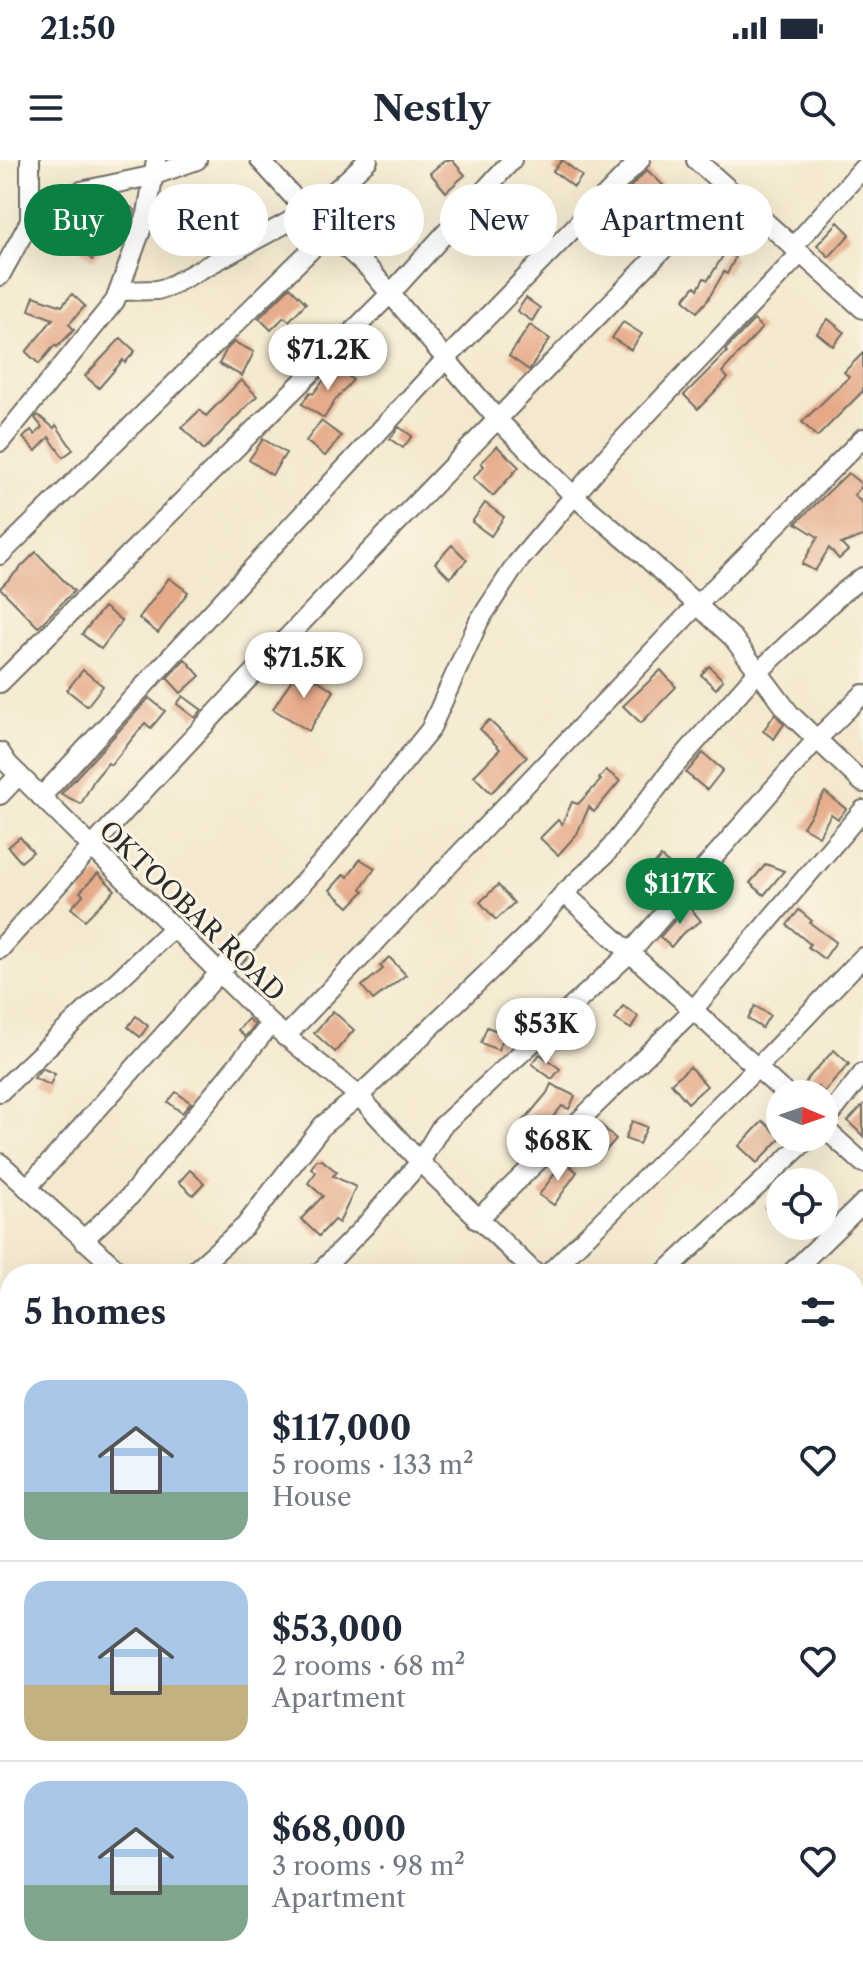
<!DOCTYPE html>
<meta charset="utf-8">
<style>
:root{--surface:#fff;--page:#f2f2f3;--text:#1f2937;--muted:#747a83;--line:#e0e1e3;--accent:#0b8043}
body{margin:0;font-family:"Libre Caslon Text",serif;background:var(--page);color:var(--text);height:100vh;display:flex;flex-direction:column;font-size:30px;white-space:nowrap}
*{box-sizing:border-box;margin:0}
p{font-size:26px;color:var(--muted)}
.icon{flex:none;width:44px;height:44px;fill:none;stroke:currentColor;stroke-width:2;stroke-linecap:round;stroke-linejoin:round}
.map{position:relative;flex:1;overflow:hidden}
.drawer{position:absolute;left:0px;top:1104px;width:864px;height:714px;display:flex;flex-direction:column;background:var(--surface);border-radius:32px 32px 0 0;box-shadow:0 8px 32px #0002}
.drawer>*{flex:none}
.hud{position:absolute;left:24px;top:24px;width:816px;height:72px;display:flex;gap:16px}
.needle{width:52px;rotate:92deg}
.fabs{position:absolute;left:766px;top:920px;display:grid;gap:16px}
.fabs a{display:grid;place-items:center;width:72px;height:72px;border-radius:50%;background:var(--surface);box-shadow:0 8px 32px #0002;font-size:40px}
.price{position:absolute;translate:-50% -68px;padding:0 18px;border-radius:28px;background:#fff;color:#222;font-size:26px;line-height:52px;filter:drop-shadow(0 2px 4px #0008)}
.price::after{content:'';position:absolute;left:50%;top:48px;width:24px;height:18px;margin-left:-12px;background:inherit;clip-path:polygon(0 0,100% 0,50% 100%)}
.price.current{background:var(--accent);color:#fff}
ul{padding:0;list-style:none}
li{display:flex;align-items:center;gap:24px;height:200px;padding:0 24px}
li+li{border-top:2px solid var(--line)}
li span{display:grid;place-items:center;flex:none;width:224px;height:160px;border-radius:24px;color:#555}
li>.icon{margin-inline-start:auto}
span .icon{width:96px;height:96px;fill:#fffc;stroke-width:1}
li b{font-size:34px}
h2{display:flex;justify-content:space-between;align-items:center;height:96px;padding:0 24px;font-size:34px}
.tag{padding:0 28px;border-radius:36px;background:var(--surface);box-shadow:0 8px 32px #0002;font-size:28px;line-height:72px}
.tag.current{background:var(--accent);color:#fff}
.status{display:flex;justify-content:space-between;align-items:center;height:56px;padding:0 40px;background:var(--surface);direction:ltr}
.status svg{height:22px;fill:currentColor}
header{display:flex;justify-content:space-between;align-items:center;height:104px;padding:0 24px;background:var(--surface);font-size:36px;font-weight:700}
.map>svg:first-child{display:block}
.building{fill:#e5a987}
.lines{fill:none;stroke-linecap:round;stroke-linejoin:round}
.minor-casing{stroke:#716e64;stroke-width:22}
.minor{stroke:#fff;stroke-width:18}
.labels{text-anchor:middle;stroke-width:6;stroke-linejoin:round;paint-order:stroke}
.street-label{font-size:26px;fill:#2b2b2b;stroke:#fcf5e5}
</style>
<div class="status"><b>21:50</b><svg viewBox="0 0 49 12"><path d="M0 12V9h3v3zM5 12V6h3v6zM10 12V3h3v9zM15 12V0h3v12zM26 1h20v11H26zM47 4h2v5h-2z"/></svg></div>
<header><svg class="icon" aria-label="menu" viewBox="0 0 24 24"><path d="M4 6h16M4 12h16M4 18h16"/></svg>Nestly<svg class="icon" aria-label="search" viewBox="0 0 24 24"><circle cx="10" cy="10" r="6"/><path d="M15 15l6 6"/></svg></header>
<div class="map">
<svg width="863" height="1817" viewBox="0 0 863 1817">
<rect width="100%" height="100%" fill="#fcf5e5"/>
<filter id="ink" filterUnits="userSpaceOnUse"><feTurbulence type="fractalNoise" baseFrequency=".0125" numOctaves="2"/><feDisplacementMap in="SourceGraphic" scale="16" xChannelSelector="R" yChannelSelector="G"/><feConvolveMatrix kernelMatrix="1 2 1 2 8 2 1 2 1" color-interpolation-filters="sRGB"/></filter>
<filter id="wash" filterUnits="userSpaceOnUse"><feTurbulence type="fractalNoise" baseFrequency=".006" numOctaves="4" result="noise"/><feDisplacementMap in="SourceGraphic" scale="32" xChannelSelector="R" yChannelSelector="G"/><feGaussianBlur stdDeviation="1.8" result="paint"/><feColorMatrix in="noise" values="0 0 0 0 0 0 0 0 0 0 0 0 0 0 0 0 0 1.4 0 .05"/><feComposite in="paint" operator="in"/></filter>
<g filter="url(#wash)">
<rect width="100%" height="100%" fill="#f4e9ce"/>
<g id="blocks">
<g class="building">
<path d="M445 0H452L465 15 446 32 430 13Z"/>
<path d="M562 0 582 16 574 27 553 11Z"/>
<path d="M647 10 663 25 646 44 666 59 650 80 612 46Z"/>
<path d="M123 42 135 50 130 65 115 55Z"/>
<path d="M838 62 850 74 829 97 817 85Z"/>
<path d="M88 77 102 91 92 100 79 87Z"/>
<path d="M726 91 735 98 727 114 724 112 707 141 697 152 684 139 695 126 698 129 704 118 708 120Z"/>
<path d="M290 127 306 143 289 161 284 157 271 170 259 158Z"/>
<path d="M72 134 85 146 69 164 74 170 57 187 55 185 39 204 26 192 53 159 29 150 34 136 62 146Z"/>
<path d="M526 138 540 148 532 161 517 151Z"/>
<path d="M828 159 844 172 833 186 817 173Z"/>
<path d="M754 160 762 168 722 212 728 218 698 249 684 235 727 192 725 190Z"/>
<path d="M623 162 642 174 631 190 612 178Z"/>
<path d="M530 165 550 179 529 210 509 196Z"/>
<path d="M121 178 135 191 125 203 123 200 99 228 85 216Z"/>
<path d="M234 182 254 192 242 216 219 204 226 190Z"/>
<path d="M863 193V231L817 277 802 262 849 217 844 212Z"/>
<path d="M335 206 353 220 336 239 324 258 302 244 310 232 313 234Z"/>
<path d="M241 220 257 236 204 290 182 267 200 250 206 256Z"/>
<path d="M38 255 54 268 56 265 73 290 63 297 49 277 36 291 23 278 31 270 35 275 42 267 35 258Z"/>
<path d="M321 261 341 276 325 296 306 281Z"/>
<path d="M399 267 412 276 403 288 390 279Z"/>
<path d="M263 279 286 293 272 315 249 300Z"/>
<path d="M497 286 519 307 493 336 473 318 484 306 481 303Z"/>
<path d="M848 313 863 325 854 335 863 344V376L841 384 848 391 839 399 829 388 815 411 802 404 818 377 796 363Z"/>
<path d="M485 343 504 357 491 376 472 362Z"/>
<path d="M452 385 467 400 450 418 435 403Z"/>
<path d="M36 392 74 431 38 467 0 428Z"/>
<path d="M169 418 188 432 158 473 139 458Z"/>
<path d="M104 447 122 461 101 489 82 474Z"/>
<path d="M185 499 200 516 181 533 167 518Z"/>
<path d="M709 506 723 520 716 529 701 515Z"/>
<path d="M299 508 334 531 309 571 273 549Z"/>
<path d="M83 510 103 526 87 546 67 530Z"/>
<path d="M661 510 676 527 641 563 623 546Z"/>
<path d="M183 536 202 550 195 558 177 544Z"/>
<path d="M149 538 165 551 151 568 145 563 111 605 108 603 94 620 81 644 61 634Z"/>
<path d="M775 554 784 564 774 579 763 571Z"/>
<path d="M489 560 527 597 491 633 474 616 500 589 480 569Z"/>
<path d="M703 593 723 610 707 630 686 613Z"/>
<path d="M606 610 620 621 594 652 589 647 577 674 558 695 540 678 558 660 562 664 572 642 578 644 601 620 599 619Z"/>
<path d="M825 632 846 649 838 659 831 654 819 676 803 667Z"/>
<path d="M20 677 33 692 21 702 8 687Z"/>
<path d="M661 697 676 710 665 721 651 708Z"/>
<path d="M360 699 375 708 361 729 364 731 349 747 330 730 344 714 348 717Z"/>
<path d="M766 704 784 711 764 735 750 723Z"/>
<path d="M719 709 734 722 727 731 712 718Z"/>
<path d="M98 713 115 730 85 760 71 748 83 735 80 732Z"/>
<path d="M498 725 514 743 496 760 480 742Z"/>
<path d="M688 745 701 761 682 774 671 787 660 777Z"/>
<path d="M799 750 812 761 810 763 836 782 824 799 808 787 810 784 787 765Z"/>
<path d="M389 797 406 815 373 840 362 826 383 809 380 806Z"/>
<path d="M623 846 638 856 631 869 615 859Z"/>
<path d="M755 846 770 855 762 868 748 859Z"/>
<path d="M333 851 354 870 335 892 314 873Z"/>
<path d="M136 856 148 866 140 877 128 867Z"/>
<path d="M248 859 255 865 245 877 238 870Z"/>
<path d="M487 867 505 874 498 890 481 883Z"/>
<path d="M834 890 849 904 824 932 818 927 813 934H799L808 918Z"/>
<path d="M540 894 560 909 552 919 532 904Z"/>
<path d="M690 907 707 926 688 943 671 923Z"/>
<path d="M42 908 55 914 50 925 34 918Z"/>
<path d="M551 924 575 936 569 949 562 946 526 989 511 976 547 933Z"/>
<path d="M176 932 191 943 182 953 168 942Z"/>
<path d="M863 945V976L848 961Z"/>
<path d="M632 961 647 967 639 984 625 979Z"/>
<path d="M763 961 781 978 757 1003 739 986Z"/>
<path d="M598 962 616 979 599 998 580 980Z"/>
<path d="M317 1000H322L337 1012 333 1016 356 1027 339 1063 334 1060 319 1076 301 1059 323 1036 308 1023 316 1012 311 1008Z"/>
<path d="M564 1001 577 1012 554 1045 539 1035Z"/>
<path d="M190 1010 204 1023 193 1035 179 1022Z"/>
<path d="M780 1028V1060L765 1048Z"/>
</g>
</g>
</g>
<g filter="url(#ink)">
<use href="#blocks" fill-opacity="0" stroke="#716e64" stroke-width="2"/>
<g class="lines">
<g class="minor-casing">
<g id="minor">
<path d="M696 0 863 149"/>
<path d="M30 61 61 39 81 31 155 15 197 0"/>
<path d="M793 87 863 8"/>
<path d="M799 95 611 292 574 336 640 392 733 478 790 554 863 623"/>
<path d="M0 116 30 61V0"/>
<path d="M120 131 157 130 168 127 307 52 338 28 368 0"/>
<path d="M0 282 115 141 147 54 156 0"/>
<path d="M0 395 329 72"/>
<path d="M0 523 390 134 512 0"/>
<path d="M0 592 8 604 271 864 359 936 323 965 245 1066 191 1114"/>
<path d="M0 635 19 615"/>
<path d="M41 637 445 200 640 0"/>
<path d="M564 733 786 934"/>
<path d="M0 789C233 527 480 277 725 26"/>
<path d="M285 877 697 445 863 278"/>
<path d="M0 932 174 767"/>
<path d="M824 963 863 913"/>
<path d="M824 968 863 1003"/>
<path d="M0 1003 122 1114"/>
<path d="M27 1028 220 812 327 697 430 570 479 461 517 403 574 336 497 259 371 111 307 52 260 0"/>
<path d="M477 1060 693 850 863 650"/>
<path d="M83 1080 130 1036 271 864"/>
<path d="M318 1114 364 1067 420 1002 359 936 527 775 564 733 605 695 672 609 753 517 843 432 863 417"/>
<path d="M536 1114 420 1002 441 967 630 793 816 580 863 534"/>
<path d="M548 1114 757 908 863 797"/>
<path d="M663 1114 809 978"/>
<path d="M790 1114 863 1043"/>
<path d="M854 1182 863 1174"/>
<path d="M0 1315 10 1307"/>
<path d="M854 1384 863 1380"/>
<path d="M0 1576 10 1562"/>
</g>
</g>
<use href="#minor" class="minor"/>
</g>
</g>
<g class="labels">
<g class="street-label">
<text transform="translate(192 751) rotate(44)" y="9">OKTOOBAR ROAD</text>
</g>
</g>
</svg>
<div class="fabs">
<a><svg class="needle" viewBox="-14 -14 28 28"><path d="M0-13l5 13h-10z" fill="#e53935"/><path d="M0 13l5-13h-10z" fill="#747a83"/></svg></a>
<a><svg class="icon" aria-label="locate" viewBox="0 0 24 24"><circle cx="12" cy="12" r="6"/><path d="M12 2v4M12 18v4M2 12h4M18 12h4"/></svg></a>
</div>
<b class="price" style="left:328px;top:232px">$71.2K</b>
<b class="price" style="left:304px;top:540px">$71.5K</b>
<b class="price current" style="left:680px;top:766px">$117K</b>
<b class="price" style="left:546px;top:906px">$53K</b>
<b class="price" style="left:558px;top:1023px">$68K</b>
<div class="hud">
<a class="tag current">Buy</a>
<a class="tag">Rent</a>
<a class="tag">Filters</a>
<a class="tag">New</a>
<a class="tag">Apartment</a>
</div>
<section class="drawer">
<h2>5 homes<svg class="icon" aria-label="filters" viewBox="0 0 24 24"><path d="M4 7h16M4 17h16"/><circle cx="9" cy="7" r="2"/><circle cx="15" cy="17" r="2"/></svg></h2>
<ul>
<li><span style="background:linear-gradient(#a9c7e8 70%,#7fa58c 0)"><svg class="icon" aria-label="home" viewBox="0 0 24 24"><path d="M3 11l9-7 9 7M6 9v11h12V9"/></svg></span><div><b>$117,000</b><p>5 rooms · 133 m²</p><p>House</p></div><svg class="icon" aria-label="heart" viewBox="0 0 24 24"><path d="M12 20l-8-8c-3-5 5-10 8-4 3-6 11-1 8 4z"/></svg></li>
<li><span style="background:linear-gradient(#a9c7e8 65%,#c2b280 0)"><svg class="icon" aria-label="home" viewBox="0 0 24 24"><path d="M3 11l9-7 9 7M6 9v11h12V9"/></svg></span><div><b>$53,000</b><p>2 rooms · 68 m²</p><p>Apartment</p></div><svg class="icon" aria-label="heart" viewBox="0 0 24 24"><path d="M12 20l-8-8c-3-5 5-10 8-4 3-6 11-1 8 4z"/></svg></li>
<li><span style="background:linear-gradient(#a9c7e8 65%,#7fa58c 0)"><svg class="icon" aria-label="home" viewBox="0 0 24 24"><path d="M3 11l9-7 9 7M6 9v11h12V9"/></svg></span><div><b>$68,000</b><p>3 rooms · 98 m²</p><p>Apartment</p></div><svg class="icon" aria-label="heart" viewBox="0 0 24 24"><path d="M12 20l-8-8c-3-5 5-10 8-4 3-6 11-1 8 4z"/></svg></li>
</ul>
</section>
</div>
